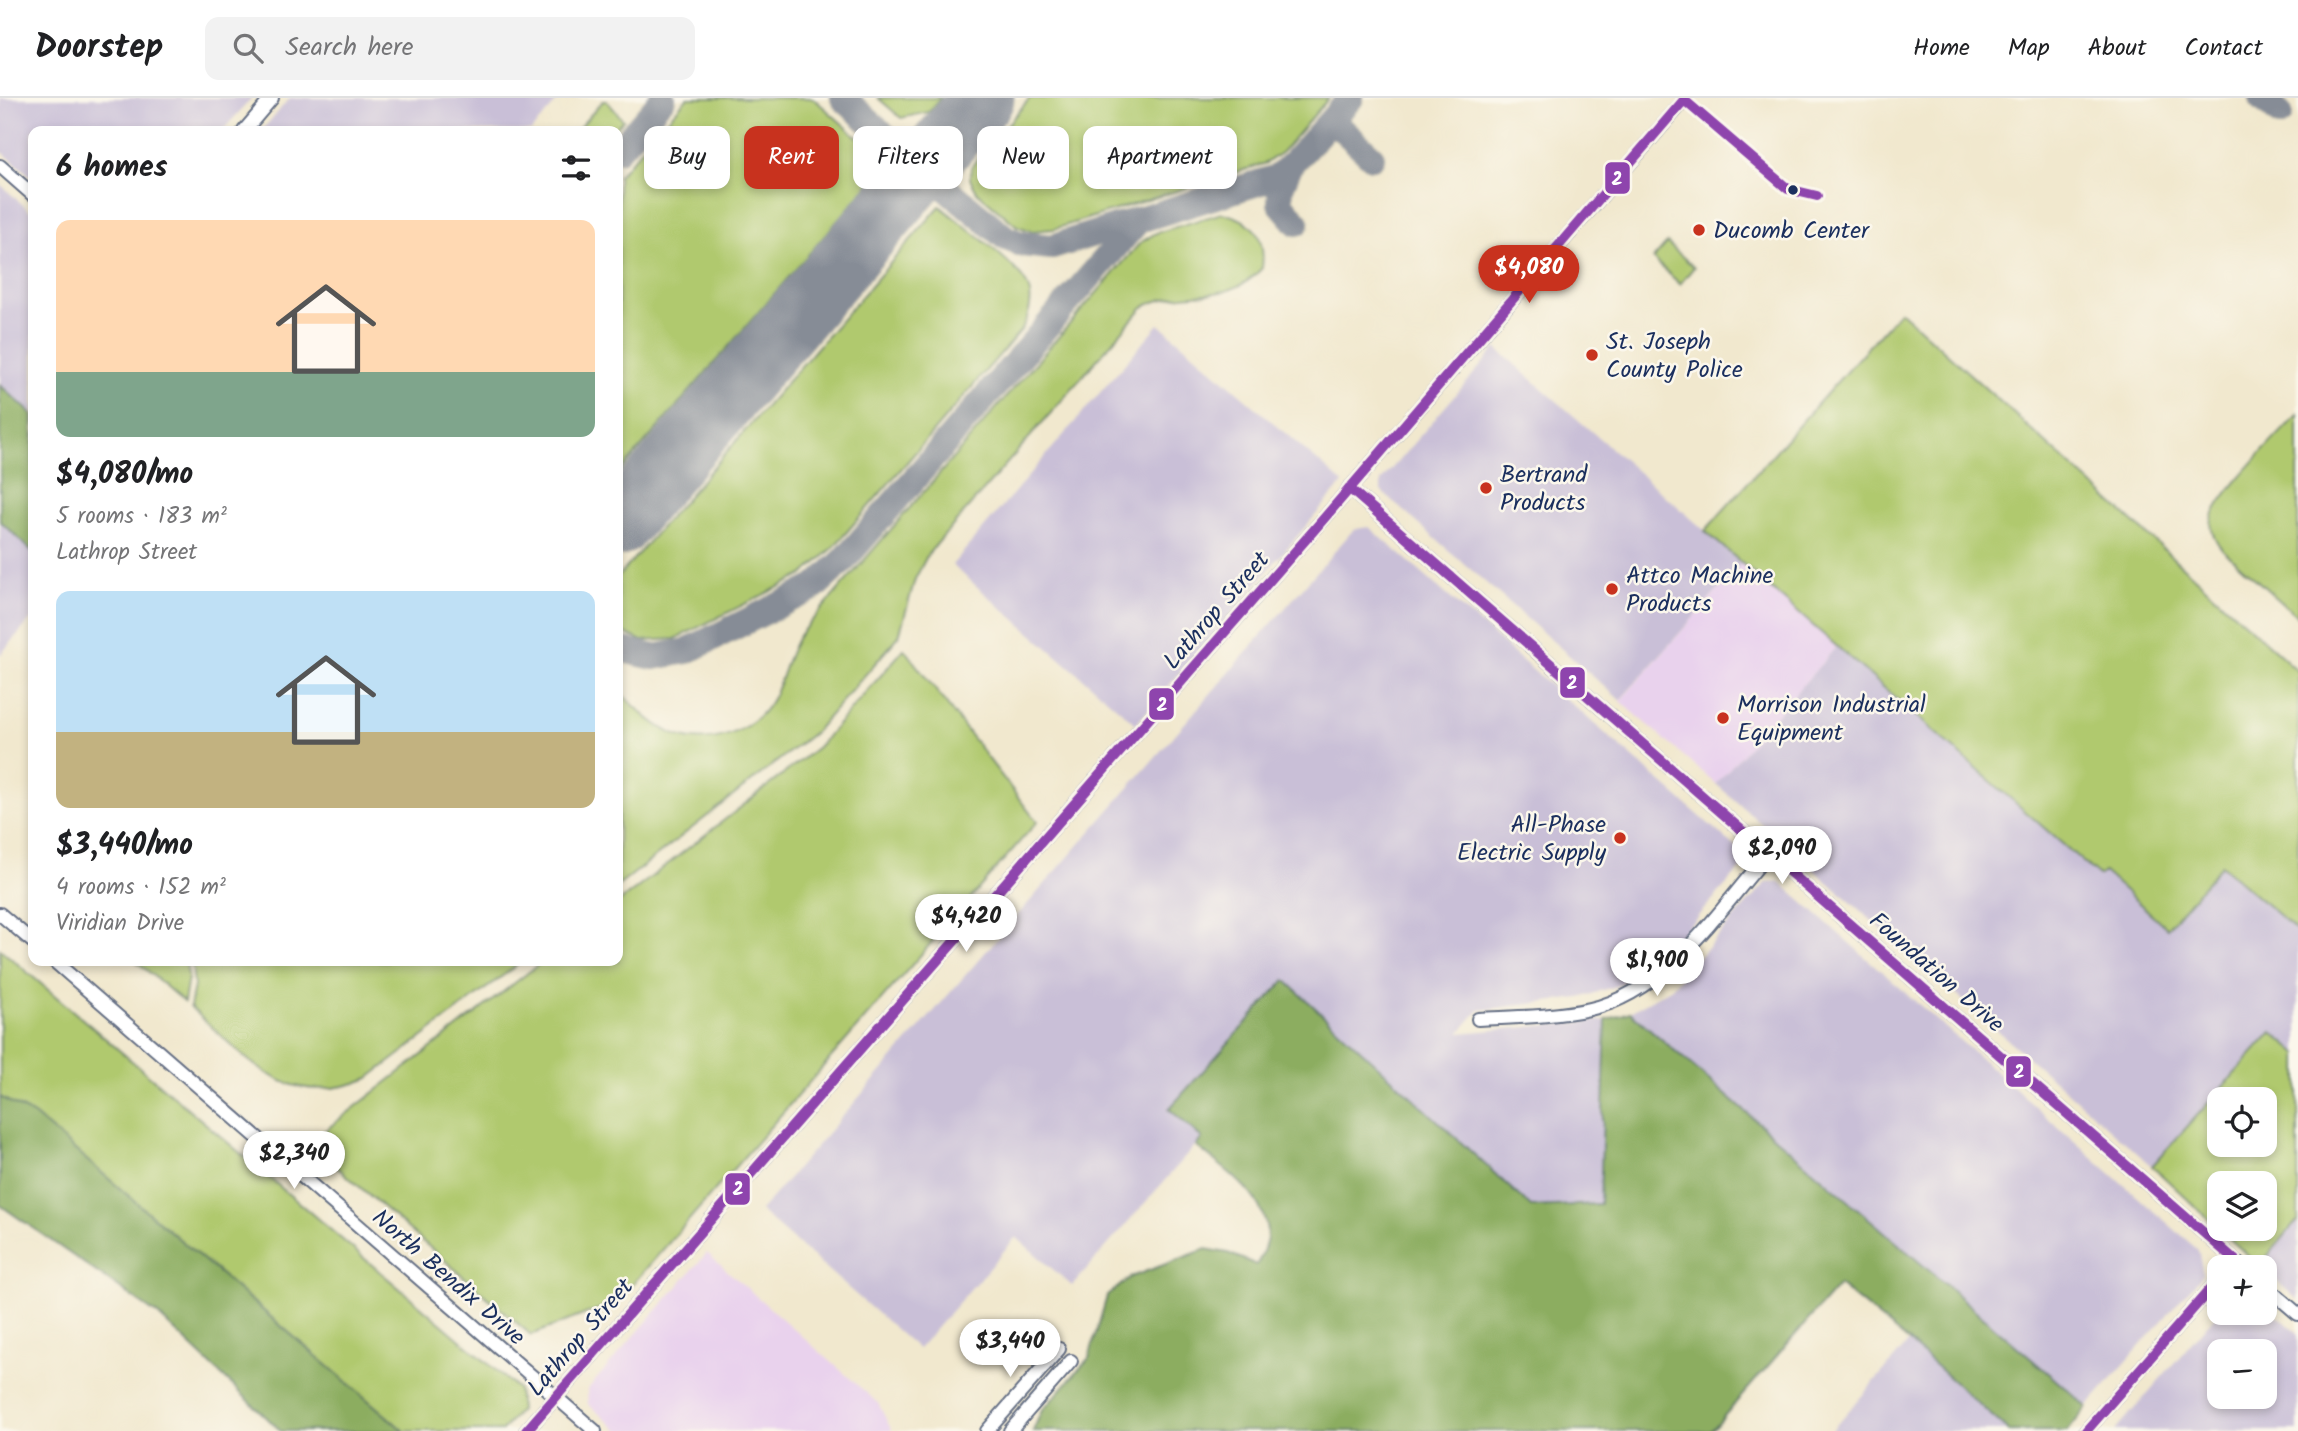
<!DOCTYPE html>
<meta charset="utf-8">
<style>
:root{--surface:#fff;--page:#f2f2f2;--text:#202124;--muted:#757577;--line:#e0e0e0;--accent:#c8321e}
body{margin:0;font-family:Kalam,sans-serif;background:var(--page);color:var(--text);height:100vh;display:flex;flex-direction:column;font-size:26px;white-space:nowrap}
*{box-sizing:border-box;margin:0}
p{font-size:23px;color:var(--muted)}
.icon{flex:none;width:38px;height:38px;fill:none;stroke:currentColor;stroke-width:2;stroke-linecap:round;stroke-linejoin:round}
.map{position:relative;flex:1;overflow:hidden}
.details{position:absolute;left:28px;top:28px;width:595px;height:840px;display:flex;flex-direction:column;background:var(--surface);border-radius:14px;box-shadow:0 4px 10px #0003}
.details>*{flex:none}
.banner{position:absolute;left:644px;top:28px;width:665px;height:63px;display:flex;gap:14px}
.buttons{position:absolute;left:2207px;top:989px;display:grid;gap:14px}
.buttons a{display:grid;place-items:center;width:70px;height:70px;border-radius:14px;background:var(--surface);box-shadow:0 4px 10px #0003;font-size:35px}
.price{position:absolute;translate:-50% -60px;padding:0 16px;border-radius:24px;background:#fff;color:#222;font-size:23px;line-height:46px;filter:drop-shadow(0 2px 4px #0008)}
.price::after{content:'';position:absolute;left:50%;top:42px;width:21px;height:16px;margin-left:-10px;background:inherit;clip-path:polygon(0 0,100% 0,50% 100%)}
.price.current{background:var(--accent);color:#fff}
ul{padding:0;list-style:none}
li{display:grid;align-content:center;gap:14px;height:371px;padding:0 28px}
li span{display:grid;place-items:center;height:217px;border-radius:14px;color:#555}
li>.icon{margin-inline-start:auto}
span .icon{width:126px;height:126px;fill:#fffc;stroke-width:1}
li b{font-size:30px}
h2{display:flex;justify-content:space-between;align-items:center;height:84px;padding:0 28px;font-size:30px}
.chip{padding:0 24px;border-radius:14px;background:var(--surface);box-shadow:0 4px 10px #0003;font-size:24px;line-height:63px}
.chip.current{background:var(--accent);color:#fff}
header{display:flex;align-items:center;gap:42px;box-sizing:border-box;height:98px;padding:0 35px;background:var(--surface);border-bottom:2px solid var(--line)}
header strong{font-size:33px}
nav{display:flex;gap:38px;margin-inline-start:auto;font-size:24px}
.search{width:490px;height:63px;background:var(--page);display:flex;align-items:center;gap:18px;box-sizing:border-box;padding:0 24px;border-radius:14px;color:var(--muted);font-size:26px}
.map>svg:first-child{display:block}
.built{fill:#e9d2ed}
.industrial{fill:#c9bfd7;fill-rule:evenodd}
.green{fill:#b0c96e;stroke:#667c66;stroke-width:2;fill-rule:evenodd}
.forest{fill:#8cad61;stroke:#546e60;stroke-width:2}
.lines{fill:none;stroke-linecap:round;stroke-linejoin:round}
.taxiway{stroke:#868c96;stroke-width:26}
.runway{stroke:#868c96;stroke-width:63}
.minor-casing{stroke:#667085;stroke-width:16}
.minor{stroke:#fff;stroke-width:12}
.bus-1-casing{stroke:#fbf7ec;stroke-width:16}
.bus-1{stroke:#8e44ad;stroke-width:10}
.bus-dot{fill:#1b2f5e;stroke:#fbf7ec;stroke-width:2.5}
.poi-dot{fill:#c8321e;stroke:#fbf7ec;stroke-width:2.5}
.labels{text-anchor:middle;stroke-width:5;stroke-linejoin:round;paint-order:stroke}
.poi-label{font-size:24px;fill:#1b2f5e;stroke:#fbf7ec;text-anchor:start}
.street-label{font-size:24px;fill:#1b2f5e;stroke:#fbf7ec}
.line-badge{stroke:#fbf7ec;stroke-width:2.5}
.badge-label{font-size:19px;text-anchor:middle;font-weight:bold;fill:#fff}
</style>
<header>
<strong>Doorstep</strong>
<div class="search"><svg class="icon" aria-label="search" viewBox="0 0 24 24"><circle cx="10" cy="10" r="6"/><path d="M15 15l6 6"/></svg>Search here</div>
<nav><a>Home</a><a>Map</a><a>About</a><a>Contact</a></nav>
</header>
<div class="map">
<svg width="2298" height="1333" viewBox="0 0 2298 1333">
<rect width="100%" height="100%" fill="#fbf7ec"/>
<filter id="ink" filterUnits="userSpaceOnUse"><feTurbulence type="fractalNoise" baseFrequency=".0143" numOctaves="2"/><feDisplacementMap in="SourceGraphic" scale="14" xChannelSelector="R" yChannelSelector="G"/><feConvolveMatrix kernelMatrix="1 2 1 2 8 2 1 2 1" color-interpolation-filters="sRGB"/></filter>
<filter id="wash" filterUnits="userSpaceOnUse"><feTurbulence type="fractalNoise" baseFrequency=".00686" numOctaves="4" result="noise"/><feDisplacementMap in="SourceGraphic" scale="28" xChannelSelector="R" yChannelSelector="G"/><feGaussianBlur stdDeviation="1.57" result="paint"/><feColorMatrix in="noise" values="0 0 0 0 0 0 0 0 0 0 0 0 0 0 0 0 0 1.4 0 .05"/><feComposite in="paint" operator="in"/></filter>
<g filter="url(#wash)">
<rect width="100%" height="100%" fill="#f1e8ce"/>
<g class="built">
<path d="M1742 465 1837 548 1716 686 1620 603Z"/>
<path d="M707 1155 878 1305 892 1333H619L588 1306 587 1292Z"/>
</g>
<g class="industrial">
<path d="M0 0H252L222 33H33V80L0 52Z"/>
<path d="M290 0H560L531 33H261Z"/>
<path d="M0 86 33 116V317L0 287Z"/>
<path d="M1159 226 1343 385 1136 626 952 467Z"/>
<path d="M1496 250 1742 465 1620 602 1381 393V383Z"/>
<path d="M0 423 33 454V519L0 557Z"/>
<path d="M1369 429 1742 755 1743 768 1661 859 1619 887 1580 900 1479 912 1459 935 1606 922 1600 1106 1531 1109 1285 882 1170 1012 1202 1040 1072 1188 1016 1139 918 1251 760 1113 1354 431Z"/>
<path d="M1837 548 2098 778 2103 774 2166 829 2221 767 2298 834V956L2271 934 2152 1068 1716 686Z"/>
<path d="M1780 784 2198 1152 2203 1176 2087 1309 1630 914 1670 891 1766 785Z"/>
<path d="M2298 1122V1202L2265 1173 2264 1169 2259 1168Z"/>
<path d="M2265 1207 2298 1235V1333H2115L2219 1213 2264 1214ZM2219 1253H2264V1298H2219Z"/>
<path d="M1909 1244 2009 1333H1831Z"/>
</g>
<g class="green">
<path d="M687 0H813L870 50 879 75 618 376V78Z"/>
<path d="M878 0H941L929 14 901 20Z"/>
<path d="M1030 0H1329L1282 54 1266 65 1054 131 1032 133 1017 128 977 94 970 81 971 69Z"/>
<path d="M603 3H607L623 22 613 33H576Z"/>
<path d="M940 108C961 126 1018 166 1028 189 1034 202 1028 220 1022 231L833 450 803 477 675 541 642 543 618 532V479Z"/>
<path d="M1222 115C1253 122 1266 137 1262 170 1227 211 1180 186 1142 210L928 456 915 481 899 538 816 633 618 788V593C634 607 649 624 669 634 704 652 753 636 772 601 784 580 786 556 800 536L1140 145 1156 135Z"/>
<path d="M1667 145 1694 169 1680 186 1653 161Z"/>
<path d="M1900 213 2298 573V834L2221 767 2167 830 2104 774 2099 778 1705 433Z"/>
<path d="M2298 316V519L2222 451C2215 442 2209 432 2212 421 2218 397 2279 337 2298 316Z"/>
<path d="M904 551 1037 724 617 1204 531 1237 309 1045 543 863H618V805L818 649Z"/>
<path d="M0 851 518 1291 520 1312 502 1333H404L34 1017 0 999Z"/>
<path d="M136 863H186L188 880 184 904Z"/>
<path d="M192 863H522L369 980C284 1015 248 960 190 909L194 888Z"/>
<path d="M2272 934 2298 956V1122L2259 1168 2152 1068ZM2219 1001H2264V1046H2219ZM2219 1085H2264V1130H2219Z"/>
</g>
<g class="forest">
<path d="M0 287 33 317V454L0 423Z"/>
<path d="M1285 882 1531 1109 1600 1106 1606 922 1630 914 2087 1309 2068 1333H2009L1909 1244 1839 1187 1711 1333H1033L1041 1314 1089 1260 1107 1198 1131 1179 1206 1151 1228 1155 1257 1167C1261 1158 1268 1145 1267 1136 1266 1097 1223 1070 1196 1048L1202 1040 1169 1011Z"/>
<path d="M0 999 34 1017 404 1333H281L158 1217 0 1107Z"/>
</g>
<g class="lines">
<g class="taxiway">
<path d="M843 0 905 56H922L948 41"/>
<path d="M2262 0 2280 16"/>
<path d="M1332 22 1372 59"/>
<path d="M948 41 940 69V80L947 91 1006 140 1021 146 1052 149 1138 122"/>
<path d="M618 52 663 0"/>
<path d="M1290 68 1281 89 1280 105 1297 125"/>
<path d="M618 551 654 559 687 553 815 489 844 462 1139 122 1277 79 1290 68 1351 0"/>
</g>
<path class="runway" d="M618 427 983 0"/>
</g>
</g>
<g filter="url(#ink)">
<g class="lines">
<g class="minor-casing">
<g id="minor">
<path d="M244 33 272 0"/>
<path d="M0 68 33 97"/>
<path d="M1349 390 2243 1169"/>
<path d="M0 816 33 844"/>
<path d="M54 863 595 1333"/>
<path d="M1478 921C1515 919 1554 919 1590 911 1667 894 1720 811 1769 755"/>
<path d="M2264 1187 2298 1216"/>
<path d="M526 1333 1314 432 1686 0"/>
<path d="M987 1333 1059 1251"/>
<path d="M1010 1333 1071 1263"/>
<path d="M2086 1333 2219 1181"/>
</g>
</g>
<use href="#minor" class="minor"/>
<g class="bus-1-casing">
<g id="bus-1">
<path d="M1349 390 2235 1162 2229 1169"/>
<path d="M526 1333 1314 432 1684 2 1788 91 1817 98"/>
<path d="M2086 1333 2219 1181"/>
</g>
</g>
<use href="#bus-1" class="bus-1"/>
</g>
</g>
<circle class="bus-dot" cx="1793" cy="92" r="6"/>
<g class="poi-dot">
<circle cx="1699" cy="132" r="7"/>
<circle cx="1592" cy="257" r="7"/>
<circle cx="1486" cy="390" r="7"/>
<circle cx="1612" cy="491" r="7"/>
<circle cx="1723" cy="620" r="7"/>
<circle cx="1620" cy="740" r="7"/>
</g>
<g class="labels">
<g class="poi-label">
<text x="1713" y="140">Ducomb Center</text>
<text x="1606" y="251">St. Joseph<tspan x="1606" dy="28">County Police</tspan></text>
<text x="1500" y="384">Bertrand<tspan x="1500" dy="28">Products</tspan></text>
<text x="1626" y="485">Attco Machine<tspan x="1626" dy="28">Products</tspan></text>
<text x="1737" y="614">Morrison Industrial<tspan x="1737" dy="28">Equipment</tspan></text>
<text x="1606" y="734" text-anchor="end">All-Phase<tspan x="1606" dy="28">Electric Supply</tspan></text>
</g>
<g class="street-label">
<text transform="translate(1216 512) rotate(-49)" y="8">Lathrop Street</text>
<text transform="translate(1937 874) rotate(41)" y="8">Foundation Drive</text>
<text transform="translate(449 1179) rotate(41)" y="8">North Bendix Drive</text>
<text transform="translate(580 1239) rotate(-49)" y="8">Lathrop Street</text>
</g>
</g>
<g class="line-badge">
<rect x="1604" y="63" width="27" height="34" rx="7" fill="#8e44ad"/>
<rect x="1559" y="568" width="27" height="33" rx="7" fill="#8e44ad"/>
<rect x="1148" y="589" width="27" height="34" rx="7" fill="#8e44ad"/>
<rect x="2005" y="957" width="27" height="33" rx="7" fill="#8e44ad"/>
<rect x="724" y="1074" width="27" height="34" rx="7" fill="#8e44ad"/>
</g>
<g class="badge-label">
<text x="1617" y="87">2</text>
<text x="1572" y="591">2</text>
<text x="1162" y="613">2</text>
<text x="2019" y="980">2</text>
<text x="738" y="1097">2</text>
</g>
</svg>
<div class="buttons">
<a><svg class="icon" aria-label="locate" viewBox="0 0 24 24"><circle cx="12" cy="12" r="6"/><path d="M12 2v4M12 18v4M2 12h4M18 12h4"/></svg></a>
<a><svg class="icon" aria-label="layers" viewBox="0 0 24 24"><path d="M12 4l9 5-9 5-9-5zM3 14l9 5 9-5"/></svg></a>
<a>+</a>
<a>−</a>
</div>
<b class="price current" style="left:1529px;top:207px">$4,080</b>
<b class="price" style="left:1782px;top:788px">$2,090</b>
<b class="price" style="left:966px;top:856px">$4,420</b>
<b class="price" style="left:1657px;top:900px">$1,900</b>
<b class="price" style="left:294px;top:1093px">$2,340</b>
<b class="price" style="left:1010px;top:1281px">$3,440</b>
<div class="banner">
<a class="chip">Buy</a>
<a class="chip current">Rent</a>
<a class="chip">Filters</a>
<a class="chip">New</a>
<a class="chip">Apartment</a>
</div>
<section class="details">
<h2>6 homes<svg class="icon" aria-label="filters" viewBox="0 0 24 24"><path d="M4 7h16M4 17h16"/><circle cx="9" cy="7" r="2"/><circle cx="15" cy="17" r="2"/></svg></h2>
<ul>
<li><span style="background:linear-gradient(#ffd9b3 70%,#7fa58c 0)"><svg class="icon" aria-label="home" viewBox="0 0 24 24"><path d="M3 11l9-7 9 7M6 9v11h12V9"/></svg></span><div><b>$4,080/mo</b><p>5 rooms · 183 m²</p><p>Lathrop Street</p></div></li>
<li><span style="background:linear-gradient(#bfe0f5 65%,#c2b280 0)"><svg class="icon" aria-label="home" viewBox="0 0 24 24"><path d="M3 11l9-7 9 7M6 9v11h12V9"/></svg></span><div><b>$3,440/mo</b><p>4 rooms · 152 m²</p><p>Viridian Drive</p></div></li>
</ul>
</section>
</div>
